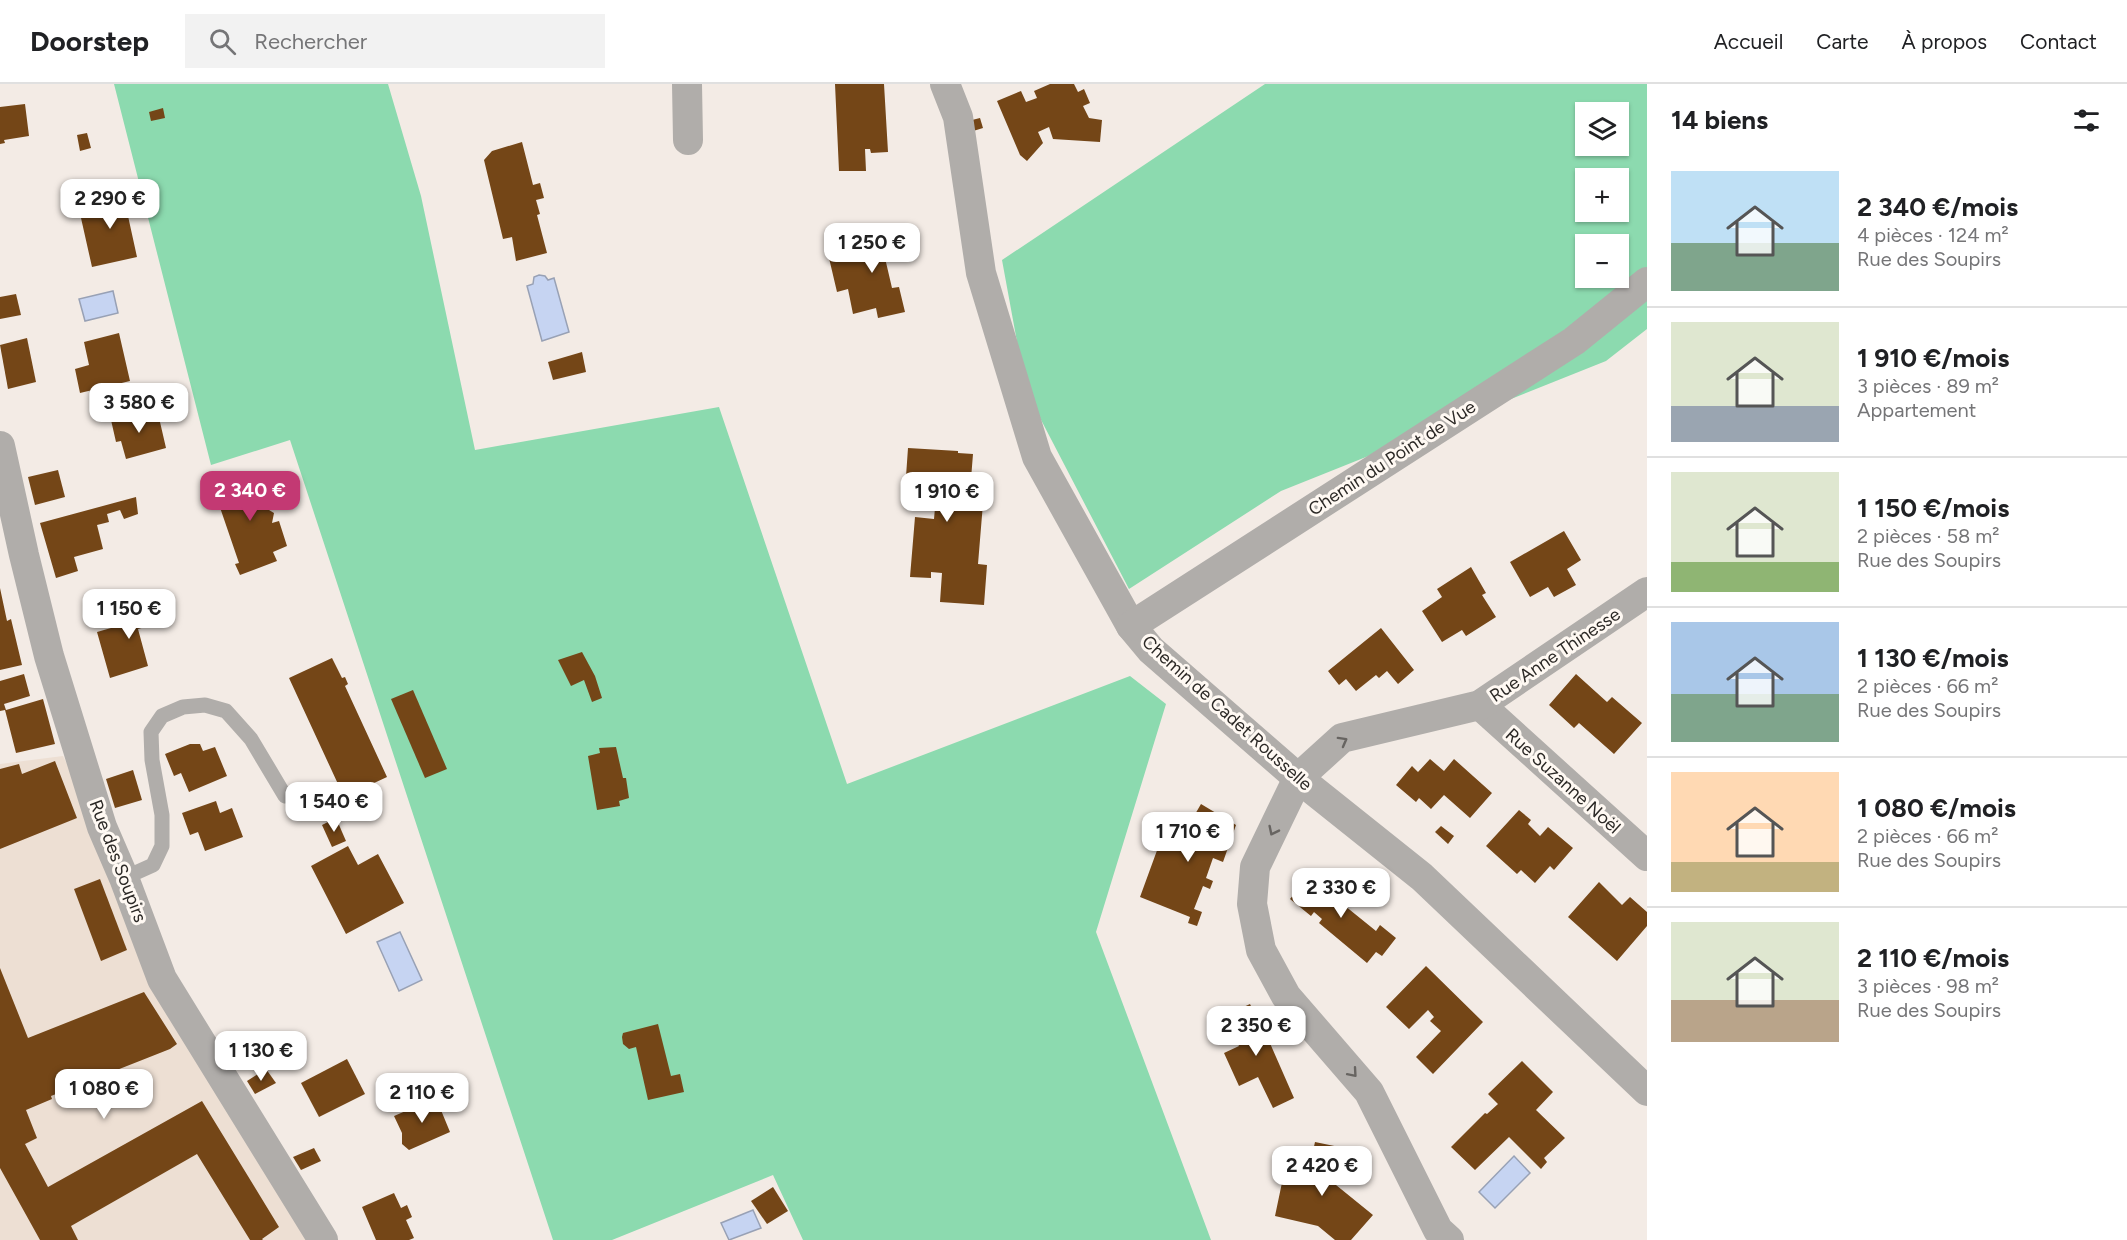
<!DOCTYPE html>
<html lang="fr">
<meta charset="utf-8">
<style>
:root{--surface:#fff;--page:#f2f2f2;--text:#202124;--muted:#757577;--line:#e0e0e0;--accent:#c33973}
body{margin:0;font-family:Figtree,sans-serif;background:var(--page);color:var(--text);height:100vh;display:flex;flex-direction:column;font-size:22px;white-space:nowrap}
*{box-sizing:border-box;margin:0}
p{font-size:20px;color:var(--muted)}
.icon{flex:none;width:33px;height:33px;fill:none;stroke:currentColor;stroke-width:2;stroke-linecap:round;stroke-linejoin:round}
.map{position:relative;flex:1;overflow:hidden}
.side{display:flex;flex-direction:column;background:var(--surface);width:480px}
.side>*{flex:none}
.buttons{position:absolute;left:1575px;top:18px;display:grid;gap:12px}
.buttons a{display:grid;place-items:center;width:54px;height:54px;border-radius:0px;background:var(--surface);box-shadow:0 2px 4px #0004;font-size:30px}
.price{position:absolute;translate:-50% -51px;padding:0 14px;border-radius:12px;background:#fff;color:#222;font-size:20px;line-height:39px;filter:drop-shadow(0 2px 3px #0008)}
.price::after{content:'';position:absolute;left:50%;top:36px;width:18px;height:14px;margin-left:-9px;background:inherit;clip-path:polygon(0 0,100% 0,50% 100%)}
.price.current{background:var(--accent);color:#fff}
ul{padding:0;list-style:none}
li{display:flex;align-items:center;gap:18px;height:150px;padding:0 24px}
li+li{border-top:2px solid var(--line)}
li span{display:grid;place-items:center;flex:none;width:168px;height:120px;border-radius:0px;color:#555}
li>.icon{margin-inline-start:auto}
span .icon{width:72px;height:72px;fill:#fffc;stroke-width:1}
li b{font-size:26px}
h2{display:flex;justify-content:space-between;align-items:center;height:72px;padding:0 24px;font-size:26px}
header{display:flex;align-items:center;gap:36px;box-sizing:border-box;height:84px;padding:0 30px;background:var(--surface);border-bottom:2px solid var(--line)}
header strong{font-size:28px}
nav{display:flex;gap:33px;margin-inline-start:auto;font-size:21px}
.search{width:420px;height:54px;background:var(--page);display:flex;align-items:center;gap:15px;box-sizing:border-box;padding:0 21px;border-radius:0px;color:var(--muted);font-size:22px}
main{display:flex;flex:1;min-height:0}
.map>svg:first-child{display:block}
.built{fill:#eddfd3}
.green{fill:#8cdaaf;fill-rule:evenodd}
.water{fill:#c6d4f2;stroke:#98a1b5;stroke-width:1.5}
.building{fill:#744617;fill-rule:evenodd}
.lines{fill:none;stroke-linecap:round;stroke-linejoin:round}
.lane{stroke:#b0adaa;stroke-width:15}
.street{stroke:#b0adaa;stroke-width:30}
.oneway{stroke:#676461}
.labels{text-anchor:middle;stroke-width:6;stroke-linejoin:round;paint-order:stroke}
.street-label{font-size:18px;fill:#2c2926;stroke:#fff9f3}
</style>
<header>
<strong>Doorstep</strong>
<div class="search"><svg class="icon" aria-label="search" viewBox="0 0 24 24"><circle cx="10" cy="10" r="6"/><path d="M15 15l6 6"/></svg>Rechercher</div>
<nav><a>Accueil</a><a>Carte</a><a>À propos</a><a>Contact</a></nav>
</header>
<main>
<div class="map">
<svg width="1647" height="1156" viewBox="0 0 1647 1156">
<rect width="100%" height="100%" fill="#f3ebe5"/>
<path class="built" d="M63 672 312 1156H0V680Z"/>
<g class="green">
<path d="M114 0H388L421 112 475 366 719 323 847 700 1130 592 1166 620 1096 848 1211 1156H803L773 1091 612 1156H553L290 356 211 381Z"/>
<path d="M1265 0H1647V245L1606 277 1281 407 1129 505 1026 307 1002 176ZM1586 28H1618V62H1586ZM1586 94H1618V128H1586ZM1586 160H1618V194H1586Z"/>
</g>
<g class="water">
<path d="M539 191 545 192 548 196 554 194 569 248 542 257 527 202 533 200 534 193Z"/>
<path d="M113 207 118 229 85 237 79 215Z"/>
<path d="M400 848 422 896 399 907 377 858Z"/>
<path d="M1514 1072 1530 1089 1495 1124 1479 1108Z"/>
<path d="M753 1126 761 1144 729 1156 721 1139Z"/>
</g>
<g class="building">
<path d="M835 0H884L888 68 871 69 870 65H865L866 87H839Z"/>
<path d="M1050 0H1074L1078 8 1084 5 1090 19 1083 22 1089 34 1102 36 1100 58 1053 55 1049 43 1038 48 1043 59 1027 77 1020 71 997 17 1021 7 1026 18 1037 14 1034 7Z"/>
<path d="M25 20 29 52 4 56 5 59 0 60V23Z"/>
<path d="M163 24 165 34 151 37 149 28Z"/>
<path d="M980 34 983 44 970 48 968 37Z"/>
<path d="M87 49 91 64 80 67 77 51Z"/>
<path d="M522 58 533 101 540 99 544 114 536 116 540 130 537 131 547 169 516 177 512 153 503 155 484 76 492 67Z"/>
<path d="M121 100 137 173 92 183 81 134 104 129 100 105Z"/>
<path d="M900 139 907 169 885 174 892 204 899 203 905 228 878 234 876 224 853 230 848 205 837 208 829 174 862 167 863 171 873 169 868 146Z"/>
<path d="M16 210 21 231 0 235V213Z"/>
<path d="M119 249 130 297 80 309 75 285 89 281 84 258Z"/>
<path d="M27 254 36 298 8 305 0 261Z"/>
<path d="M582 268 586 288 553 296 548 278Z"/>
<path d="M157 325 166 364 126 375 121 357 116 358 111 336Z"/>
<path d="M908 364 958 367V369L973 370 971 395H985L978 480 987 481 984 521 940 518 942 489 931 488V494L910 493 915 433 934 435 935 424 904 421ZM962 395H970L968 424H959Z"/>
<path d="M58 386 65 413 35 421 28 393Z"/>
<path d="M258 387 271 425 269 426 274 429 272 439 279 437 287 462 273 468 277 477 240 491 235 480 239 479 213 403Z"/>
<path d="M136 413 138 430 124 435 120 426 107 430 109 438 97 441 103 465 74 473 78 487 56 494 40 439Z"/>
<path d="M1564 447 1581 476 1567 485 1576 501 1554 513 1548 503 1530 513 1510 478Z"/>
<path d="M1471 483 1486 509 1482 511 1496 533 1466 552 1462 546 1442 558 1422 527 1442 513 1437 505Z"/>
<path d="M0 504 7 537 11 535 22 581 0 586Z"/>
<path d="M164 518 169 536 138 545 148 582 110 594 97 548 125 540 122 530Z"/>
<path d="M1381 544 1414 586 1398 600 1387 587 1379 594 1376 591 1356 607 1346 595 1339 601 1328 587Z"/>
<path d="M582 568 595 592 602 614 592 618 584 596 571 602 558 576Z"/>
<path d="M332 574 342 594 345 593 348 600 345 602 387 693 344 713 289 594Z"/>
<path d="M24 590 30 612 4 620 6 626 43 615 55 660 16 669 5 626 0 627V597Z"/>
<path d="M1576 590 1607 618 1612 613 1642 639 1614 670 1579 639 1574 644 1549 621Z"/>
<path d="M413 606 447 685 425 694 391 615Z"/>
<path d="M190 660H200L203 667 215 663 227 692 189 708 181 689 174 692 165 670Z"/>
<path d="M616 663 623 694H626L629 714 619 717 620 722 597 726 588 672 600 669 599 664Z"/>
<path d="M1430 675 1444 687 1454 675 1492 709 1470 734 1444 711 1431 725 1419 714 1416 718 1396 701 1412 682 1418 688Z"/>
<path d="M55 677 77 734 0 765V685L19 680 22 690Z"/>
<path d="M133 686 142 716 115 724 106 695Z"/>
<path d="M216 717 220 729 232 724 243 753 205 767 198 748 190 751 182 729Z"/>
<path d="M1201 720 1236 741 1223 778 1213 774 1206 794 1213 797 1210 805 1203 802 1194 825 1202 828 1197 842 1188 839 1190 833 1140 813 1163 750 1180 756Z"/>
<path d="M1519 726 1531 736 1528 740 1540 752 1548 743 1573 764 1554 786 1550 782 1535 799 1521 786 1517 790 1486 762Z"/>
<path d="M336 734 346 757 332 763 322 741Z"/>
<path d="M1441 742 1454 752 1448 760 1435 748Z"/>
<path d="M348 762 358 781 378 770 404 819 346 850 311 782Z"/>
<path d="M1313 787 1334 804 1329 809 1376 847 1380 841 1396 854 1382 872 1376 868 1367 879 1319 839 1322 835 1314 828 1311 832 1290 815Z"/>
<path d="M100 795 127 866 101 877 74 805Z"/>
<path d="M1599 798 1622 821 1630 813 1647 828V842L1617 877 1568 833Z"/>
<path d="M1426 882 1483 938 1433 990 1416 973 1441 947 1430 937 1434 933 1428 926 1409 945 1386 923Z"/>
<path d="M0 884 28 954 144 908 177 960 170 965 51 1012 52 1015 26 1026 37 1054 25 1060 48 1103 202 1017 279 1143 262 1155 263 1156H250L197 1070 71 1142 78 1156H40L0 1084Z"/>
<path d="M1250 920 1264 951 1266 950 1294 1014 1273 1024 1258 993 1239 1002 1224 969 1239 962 1224 932Z"/>
<path d="M658 940 671 992 680 990 684 1008 648 1016 636 963 629 965 623 960 622 953 623 949Z"/>
<path d="M347 975 365 1010 319 1033 301 999Z"/>
<path d="M1522 977 1553 1008 1536 1026 1565 1054 1544 1074 1547 1078 1541 1085 1509 1053 1475 1086 1451 1063 1485 1029 1487 1030 1498 1020 1488 1010Z"/>
<path d="M266 985 276 999 255 1010 247 997Z"/>
<path d="M436 1014 450 1048 409 1066 402 1060V1049L394 1032Z"/>
<path d="M1315 1058 1344 1064 1336 1101 1373 1131 1351 1156H1335L1318 1142 1275 1132 1284 1089 1309 1095 1312 1085H1309Z"/>
<path d="M314 1064 321 1077 301 1086 293 1073Z"/>
<path d="M773 1103 788 1127 767 1140 751 1117Z"/>
<path d="M394 1109 401 1124 407 1121 412 1133 406 1136 414 1154 409 1156H376L362 1123Z"/>
</g>
<g class="lines">
<path class="lane" d="M124 794 153 781 162 762V731L152 676 151 648 162 632 183 623 205 621 226 627 251 655 285 712"/>
<g class="street">
<path d="M687 0 688 56"/>
<path d="M945 0 958 33 981 189 1037 373 1131 542 1151 566 1298 694 1422 793 1647 1007"/>
<path d="M0 362 24 471 49 572 102 743 124 794 162 895 323 1156"/>
<path d="M1131 542 1574 257 1647 198"/>
<path d="M1480 621 1647 772"/>
<path d="M1449 1156 1438 1146 1369 1008 1286 912 1261 866 1252 820 1255 783 1298 694 1342 654 1480 621 1647 508"/>
</g>
</g>
<defs><path id="oneway-chevron" d="M-2-3.5L2.5 0L-2 3.5" fill="none" stroke-width="1.6" stroke-linecap="round" stroke-linejoin="round" transform="scale(1.5)"/></defs>
<g class="oneway">
<use href="#oneway-chevron" transform="translate(1343 657) rotate(-29)"/>
<use href="#oneway-chevron" transform="translate(1273 747) rotate(116)"/>
<use href="#oneway-chevron" transform="translate(1353 989) rotate(49)"/>
</g>
<g class="labels">
<g class="street-label">
<text transform="translate(1392 374) rotate(-33)" y="6">Chemin du Point de Vue</text>
<text transform="translate(1555 571) rotate(-34)" y="6">Rue Anne Thinesse</text>
<text transform="translate(1227 629) rotate(42)" y="6">Chemin de Cadet Rousselle</text>
<text transform="translate(1563 697) rotate(42)" y="6">Rue Suzanne Noël</text>
<text transform="translate(118 777) rotate(69)" y="6">Rue des Soupirs</text>
</g>
</g>
</svg>
<div class="buttons">
<a><svg class="icon" aria-label="layers" viewBox="0 0 24 24"><path d="M12 4l9 5-9 5-9-5zM3 14l9 5 9-5"/></svg></a>
<a>+</a>
<a>−</a>
</div>
<b class="price" style="left:110px;top:146px">2 290 €</b>
<b class="price" style="left:872px;top:190px">1 250 €</b>
<b class="price" style="left:139px;top:350px">3 580 €</b>
<b class="price current" style="left:250px;top:438px">2 340 €</b>
<b class="price" style="left:947px;top:439px">1 910 €</b>
<b class="price" style="left:129px;top:556px">1 150 €</b>
<b class="price" style="left:334px;top:749px">1 540 €</b>
<b class="price" style="left:1188px;top:779px">1 710 €</b>
<b class="price" style="left:1341px;top:835px">2 330 €</b>
<b class="price" style="left:1256px;top:973px">2 350 €</b>
<b class="price" style="left:261px;top:998px">1 130 €</b>
<b class="price" style="left:104px;top:1036px">1 080 €</b>
<b class="price" style="left:422px;top:1040px">2 110 €</b>
<b class="price" style="left:1322px;top:1113px">2 420 €</b>
</div>
<section class="side">
<h2>14 biens<svg class="icon" aria-label="filters" viewBox="0 0 24 24"><path d="M4 7h16M4 17h16"/><circle cx="9" cy="7" r="2"/><circle cx="15" cy="17" r="2"/></svg></h2>
<ul>
<li><span style="background:linear-gradient(#bfe0f5 60%,#7fa58c 0)"><svg class="icon" aria-label="home" viewBox="0 0 24 24"><path d="M3 11l9-7 9 7M6 9v11h12V9"/></svg></span><div><b>2 340 €/mois</b><p>4 pièces · 124 m²</p><p>Rue des Soupirs</p></div></li>
<li><span style="background:linear-gradient(#dfe7d0 70%,#9aa5b1 0)"><svg class="icon" aria-label="home" viewBox="0 0 24 24"><path d="M3 11l9-7 9 7M6 9v11h12V9"/></svg></span><div><b>1 910 €/mois</b><p>3 pièces · 89 m²</p><p>Appartement</p></div></li>
<li><span style="background:linear-gradient(#dfe7d0 75%,#8fb573 0)"><svg class="icon" aria-label="home" viewBox="0 0 24 24"><path d="M3 11l9-7 9 7M6 9v11h12V9"/></svg></span><div><b>1 150 €/mois</b><p>2 pièces · 58 m²</p><p>Rue des Soupirs</p></div></li>
<li><span style="background:linear-gradient(#a9c7e8 60%,#7fa58c 0)"><svg class="icon" aria-label="home" viewBox="0 0 24 24"><path d="M3 11l9-7 9 7M6 9v11h12V9"/></svg></span><div><b>1 130 €/mois</b><p>2 pièces · 66 m²</p><p>Rue des Soupirs</p></div></li>
<li><span style="background:linear-gradient(#ffd9b3 75%,#c2b280 0)"><svg class="icon" aria-label="home" viewBox="0 0 24 24"><path d="M3 11l9-7 9 7M6 9v11h12V9"/></svg></span><div><b>1 080 €/mois</b><p>2 pièces · 66 m²</p><p>Rue des Soupirs</p></div></li>
<li><span style="background:linear-gradient(#dfe7d0 65%,#b9a48a 0)"><svg class="icon" aria-label="home" viewBox="0 0 24 24"><path d="M3 11l9-7 9 7M6 9v11h12V9"/></svg></span><div><b>2 110 €/mois</b><p>3 pièces · 98 m²</p><p>Rue des Soupirs</p></div></li>
</ul>
</section>
</main>
